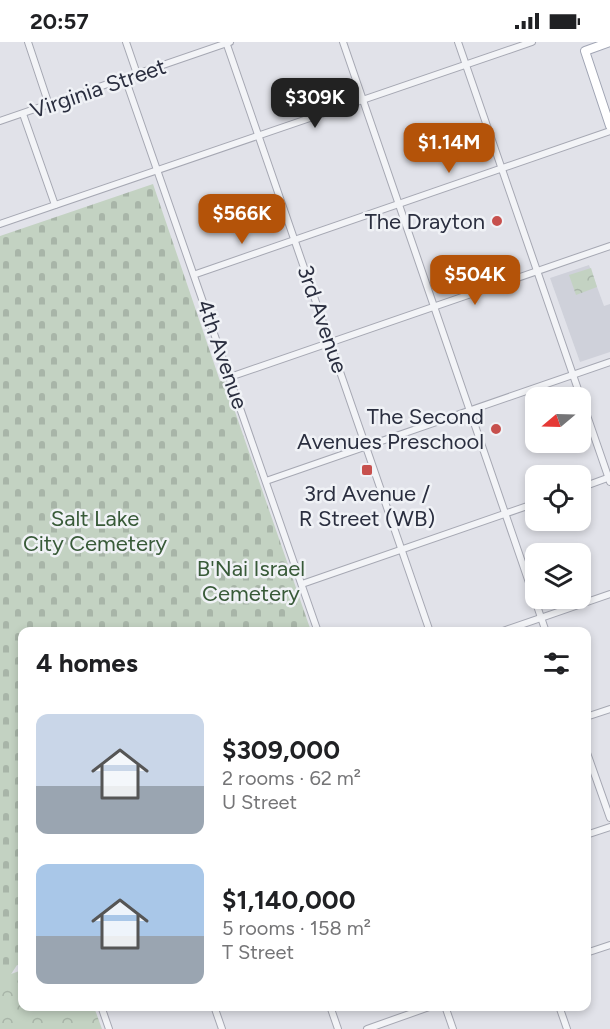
<!DOCTYPE html>
<meta charset="utf-8">
<style>
:root{--surface:#fff;--page:#f2f2f2;--text:#202124;--muted:#757577;--accent:#b45309}
body{margin:0;font-family:Figtree,sans-serif;background:var(--page);color:var(--text);height:100vh;display:flex;flex-direction:column;font-size:22px;white-space:nowrap}
*{box-sizing:border-box;margin:0}
p{font-size:20px;color:var(--muted)}
.icon{flex:none;width:33px;height:33px;fill:none;stroke:currentColor;stroke-width:2;stroke-linecap:round;stroke-linejoin:round}
.map{position:relative;flex:1;overflow:hidden}
.drawer{position:absolute;left:18px;top:585px;width:573px;height:384px;display:flex;flex-direction:column;background:var(--surface);border-radius:12px;box-shadow:0 3px 9px #0003}
.drawer>*{flex:none}
.needle{width:39px;rotate:251deg}
.tools{position:absolute;left:525px;top:345px;display:grid;gap:12px}
.tools a{display:grid;place-items:center;width:66px;height:66px;border-radius:12px;background:var(--surface);box-shadow:0 3px 9px #0003;font-size:30px}
.price{position:absolute;translate:-50% -51px;padding:0 14px;border-radius:12px;background:var(--accent);color:#fff;font-size:20px;line-height:39px;filter:drop-shadow(0 2px 3px #0008)}
.price::after{content:'';position:absolute;left:50%;top:36px;width:18px;height:14px;margin-left:-9px;background:inherit;clip-path:polygon(0 0,100% 0,50% 100%)}
.price.selected{background:#222;color:#fff}
ul{padding:0;list-style:none}
li{display:flex;align-items:center;gap:18px;height:150px;padding:0 18px}
li span{display:grid;place-items:center;flex:none;width:168px;height:120px;border-radius:12px;color:#555}
li>.icon{margin-inline-start:auto}
span .icon{width:72px;height:72px;fill:#fffc;stroke-width:1}
li b{font-size:26px}
h2{display:flex;justify-content:space-between;align-items:center;height:72px;padding:0 18px;font-size:26px}
.status{display:flex;justify-content:space-between;align-items:center;height:42px;padding:0 30px;background:var(--surface);direction:ltr}
.status svg{height:16px;fill:currentColor}
.map>svg:first-child{display:block}
.built{fill:#cfd1da}
.cemetery{fill:url(#cemetery-stones)}
.park{fill:url(#park-crowns)}
.lines{fill:none;stroke-linecap:round;stroke-linejoin:round}
.minor-casing{stroke:#a6a8b3;stroke-width:8}
.major-casing{stroke:#a1a5b4;stroke-width:10}
.minor{stroke:#f3f4f7;stroke-width:6}
.major{stroke:#fff;stroke-width:8}
.poi-dot{fill:#c7504d;stroke:#f0f2f6;stroke-width:2}
.labels{text-anchor:middle;stroke-width:5;stroke-linejoin:round;paint-order:stroke}
.street-label{font-size:22px;fill:#2a2e3f;stroke:#f0f2f6}
.poi-label{font-size:22px;fill:#2a2e3f;stroke:#f0f2f6;text-anchor:end}
.park-label{font-size:22px;fill:#385a38;stroke:#f0f2f6}
</style>
<div class="status"><b>20:57</b><svg viewBox="0 0 49 12"><path d="M0 12V9h3v3zM5 12V6h3v6zM10 12V3h3v9zM15 12V0h3v12zM26 1h20v11H26zM47 4h2v5h-2z"/></svg></div>
<div class="map">
<svg width="610" height="987" viewBox="0 0 610 987">
<defs>
<pattern id="cemetery-stones" width="16" height="16" patternUnits="userSpaceOnUse" patternTransform="scale(1.5)"><rect width="16" height="16" fill="#c3d2c2"/><path d="M2 7V4a2 2 0 0 1 4 0v3zM10 15v-3a2 2 0 0 1 4 0v3z" fill="#a8b5a8"/></pattern>
<pattern id="park-crowns" width="20" height="18" patternUnits="userSpaceOnUse" patternTransform="scale(1.5)"><rect width="20" height="18" fill="#c3d2c2"/><path d="M2 6a3 3 0 1 1 6 0M12 15a3 3 0 1 1 6 0" fill="none" stroke="#a8b5a8"/></pattern>
</defs>
<rect width="100%" height="100%" fill="#e1e2e9"/>
<path class="built" d="M589 223 604 264 610 262V310L580 320 550 236Z"/>
<path class="cemetery" d="M153 142 220 339 224 338 311 589 22 590V924L17 923 8 937 0 941V194Z"/>
<g class="park">
<path d="M591 226 597 245 576 253 569 233Z"/>
<path d="M22 928V964L94 965 102 987H0V936Z"/>
</g>
<g class="lines">
<g class="minor-casing">
<g id="minor">
<path d="M28 0 49 63"/>
<path d="M126 0 137 32"/>
<path d="M226 0 430 590"/>
<path d="M343 0 546 590"/>
<path d="M458 0 610 440"/>
<path d="M125 36 318 590"/>
<path d="M23 72 55 163"/>
<path d="M0 79 230 0"/>
<path d="M0 182 532 0"/>
<path d="M196 232 610 89"/>
<path d="M230 335 610 204"/>
<path d="M266 439 610 320"/>
<path d="M580 446 610 435"/>
<path d="M302 542 536 461"/>
<path d="M500 590 610 552"/>
<path d="M586 675 610 667"/>
<path d="M586 708 610 776"/>
<path d="M586 793 610 785"/>
<path d="M586 911 610 903"/>
<path d="M101 964 109 987"/>
<path d="M214 964 222 987"/>
<path d="M330 964 338 987"/>
<path d="M445 964 453 987"/>
<path d="M559 964 567 987"/>
<path d="M367 987 432 964"/>
</g>
</g>
<g class="major-casing">
<path id="major" d="M610 0 585 9 610 84"/>
</g>
<use href="#minor" class="minor"/>
<use href="#major" class="major"/>
</g>
<g class="poi-dot">
<circle cx="497" cy="179" r="6"/>
<circle cx="496" cy="387" r="6"/>
<rect x="361" y="422" width="12" height="12" rx="3"/>
</g>
<g class="labels">
<g class="street-label">
<text transform="translate(98 46) rotate(-19)" y="8">Virginia Street</text>
<text transform="translate(323 277) rotate(71)" y="8">3rd Avenue</text>
<text transform="translate(223 312) rotate(71)" y="8">4th Avenue</text>
</g>
<g class="poi-label">
<text x="485" y="187">The Drayton</text>
<text x="484" y="382">The Second<tspan x="484" dy="25">Avenues Preschool</tspan></text>
<text x="367" y="459" text-anchor="middle">3rd Avenue /<tspan x="367" dy="25">R Street (WB)</tspan></text>
</g>
<g class="park-label">
<text x="95" y="484">Salt Lake<tspan x="95" dy="25">City Cemetery</tspan></text>
<text x="251" y="534">B'Nai Israel<tspan x="251" dy="25">Cemetery</tspan></text>
</g>
</g>
</svg>
<div class="tools">
<a><svg class="needle" viewBox="-14 -14 28 28"><path d="M0-13l5 13h-10z" fill="#e53935"/><path d="M0 13l5-13h-10z" fill="#757577"/></svg></a>
<a><svg class="icon" aria-label="locate" viewBox="0 0 24 24"><circle cx="12" cy="12" r="6"/><path d="M12 2v4M12 18v4M2 12h4M18 12h4"/></svg></a>
<a><svg class="icon" aria-label="layers" viewBox="0 0 24 24"><path d="M12 4l9 5-9 5-9-5zM3 14l9 5 9-5"/></svg></a>
</div>
<b class="price selected" style="left:315px;top:87px">$309K</b>
<b class="price" style="left:449px;top:132px">$1.14M</b>
<b class="price" style="left:242px;top:203px">$566K</b>
<b class="price" style="left:475px;top:264px">$504K</b>
<section class="drawer">
<h2>4 homes<svg class="icon" aria-label="filters" viewBox="0 0 24 24"><path d="M4 7h16M4 17h16"/><circle cx="9" cy="7" r="2"/><circle cx="15" cy="17" r="2"/></svg></h2>
<ul>
<li><span style="background:linear-gradient(#c9d6e8 60%,#9aa5b1 0)"><svg class="icon" aria-label="home" viewBox="0 0 24 24"><path d="M3 11l9-7 9 7M6 9v11h12V9"/></svg></span><div><b>$309,000</b><p>2 rooms · 62 m²</p><p>U Street</p></div></li>
<li><span style="background:linear-gradient(#a9c7e8 60%,#9aa5b1 0)"><svg class="icon" aria-label="home" viewBox="0 0 24 24"><path d="M3 11l9-7 9 7M6 9v11h12V9"/></svg></span><div><b>$1,140,000</b><p>5 rooms · 158 m²</p><p>T Street</p></div></li>
</ul>
</section>
</div>
